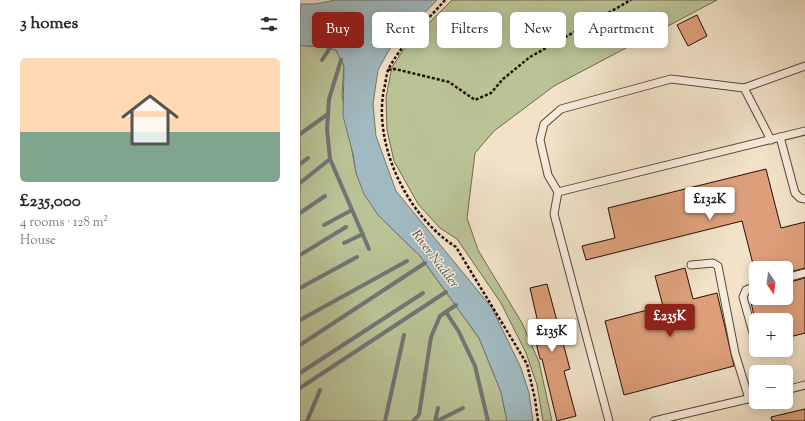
<!DOCTYPE html>
<meta charset="utf-8">
<style>
:root{--surface:#fff;--page:#f2f2f3;--text:#2b2b33;--muted:#7c7c81;--line:#e1e1e2;--accent:#8f2418}
body{margin:0;font-family:"Sorts Mill Goudy",serif;background:var(--page);color:var(--text);height:100vh;display:flex;flex-direction:column;font-size:15px;white-space:nowrap}
*{box-sizing:border-box;margin:0}
p{font-size:13px;color:var(--muted)}
.icon{flex:none;width:22px;height:22px;fill:none;stroke:currentColor;stroke-width:2;stroke-linecap:round;stroke-linejoin:round}
.map{position:relative;flex:1;overflow:hidden}
.side{display:flex;flex-direction:column;background:var(--surface);width:300px}
.side>*{flex:none}
.guide{position:absolute;left:12px;top:12px;width:380px;height:36px;display:flex;gap:8px}
.needle{width:26px;rotate:166deg}
.fabs{position:absolute;left:449px;top:261px;display:grid;gap:8px}
.fabs a{display:grid;place-items:center;width:44px;height:44px;border-radius:6px;background:var(--surface);box-shadow:0 2px 10px #0003;font-size:20px}
.price{position:absolute;translate:-50% -34px;padding:0 9px;border-radius:4px;background:#fff;color:#222;font-size:13px;line-height:26px;filter:drop-shadow(0 1px 2px #0008)}
.price::after{content:'';position:absolute;left:50%;top:24px;width:12px;height:9px;margin-left:-6px;background:inherit;clip-path:polygon(0 0,100% 0,50% 100%)}
.price.active{background:var(--accent);color:#fff}
ul{padding:0;list-style:none}
li{display:grid;align-content:center;gap:8px;height:212px;padding:0 20px}
li+li{border-top:1px solid var(--line)}
li span{display:grid;place-items:center;height:124px;border-radius:6px;color:#555}
li>.icon{margin-inline-start:auto}
span .icon{width:72px;height:72px;fill:#fffc;stroke-width:1}
li b{font-size:17px}
h2{display:flex;justify-content:space-between;align-items:center;height:48px;padding:0 20px;font-size:17px}
.chip{padding:0 14px;border-radius:6px;background:var(--surface);box-shadow:0 2px 10px #0003;font-size:14px;line-height:36px}
.chip.active{background:var(--accent);color:#fff}
main{display:flex;flex:1;min-height:0}
.map>svg:first-child{display:block}
.green{fill:#bac396;stroke:#71684d}
.water{fill:#a1bac1;stroke:#717575}
.lines{fill:none;stroke-linecap:round;stroke-linejoin:round}
.stream{stroke:#717575;stroke-width:4}
.building{fill:#dd9f7a;stroke:#280e04}
.service-casing{stroke:#5a4335;stroke-width:9}
.path{stroke:#280e04;stroke-width:2.5;stroke-dasharray:3 2;stroke-linecap:butt}
.service{stroke:#f6ecdb;stroke-width:7}
.labels{text-anchor:middle;stroke-width:3;stroke-linejoin:round;paint-order:stroke}
.water-label{font-size:13px;font-style:italic;fill:#524a46;stroke:#f6ecdb}
</style>
<main>
<section class="side">
<h2>3 homes<svg class="icon" aria-label="filters" viewBox="0 0 24 24"><path d="M4 7h16M4 17h16"/><circle cx="9" cy="7" r="2"/><circle cx="15" cy="17" r="2"/></svg></h2>
<ul>
<li><span style="background:linear-gradient(#ffd9b3 60%,#7fa58c 0)"><svg class="icon" aria-label="home" viewBox="0 0 24 24"><path d="M3 11l9-7 9 7M6 9v11h12V9"/></svg></span><div><b>£235,000</b><p>4 rooms · 128 m²</p><p>House</p></div></li>
</ul>
</section>
<div class="map">
<svg width="505" height="421" viewBox="0 0 505 421">
<rect width="100%" height="100%" fill="#f1e2c8"/>
<filter id="stains"><feTurbulence type="fractalNoise" baseFrequency=".005" numOctaves="4"/><feColorMatrix values="0 0 0 0 .2 0 0 0 0 .09 0 0 0 0 .02 0 0 0 .5 -.17"/></filter>
<radialGradient id="worn" r=".72"><stop offset=".6" stop-color="#630" stop-opacity="0"/><stop offset="1" stop-color="#630" stop-opacity=".3"/></radialGradient>
<g class="green">
<path d="M152 0H417L254 86 194 131 175 153 167 218 178 250 222 323 239 362 252 421H243L237 385 226 353 201 303 157 239 140 228 118 204 94 161 87 130 86 97 92 67 106 46Z"/>
<path d="M0 45C12 47 24 46 36 50L44 66 42 95 56 173 78 215 120 256 179 338 201 392 207 421H0Z"/>
</g>
<path class="water" d="M36 0H137L89 50 78 70 73 104 76 136 96 191 192 308 221 368 229 393 233 421H207L201 392 179 338 120 256 78 215 64 194 56 173 53 154 43 116 44 66 36 50C24 46 12 47 0 45V4H15Z"/>
<g class="lines">
<g class="stream">
<path d="M22 60 30 48"/>
<path d="M41 60 29 99 27 129 30 159 69 249"/>
<path d="M0 134 28 114"/>
<path d="M0 164 8 158"/>
<path d="M0 183 30 159"/>
<path d="M0 213 25 196"/>
<path d="M24 225 52 210"/>
<path d="M44 243 63 234"/>
<path d="M0 255 46 227"/>
<path d="M0 288 57 257"/>
<path d="M146 312 159 332 175 366 188 421"/>
<path d="M0 320 107 261"/>
<path d="M0 345 125 263"/>
<path d="M0 373 123 293"/>
<path d="M0 388 146 292"/>
<path d="M7 421 20 390"/>
<path d="M85 421 104 335"/>
<path d="M113 421 119 415 131 337 140 316 156 305"/>
<path d="M135 421 138 408"/>
<path d="M137 421 163 408"/>
</g>
</g>
<g class="building">
<path d="M397 15 407 36 388 46 377 25Z"/>
<path d="M466 169 481 228 505 222V268L486 273V268H454L442 221 286 260 282 246 315 238 308 208Z"/>
<path d="M385 268 393 299 417 293 434 366 324 395 305 321 363 306 355 276Z"/>
<path d="M505 278V333L486 338V320H455L450 298H486V283Z"/>
<path d="M247 284 270 369 264 371 276 416 257 421 242 359H240L237 347 233 329 239 327 230 288Z"/>
<path d="M505 409V421H472L471 417Z"/>
</g>
<g class="lines">
<g class="service-casing">
<g id="service">
<path d="M444 88 505 66"/>
<path d="M480 137 495 193 500 198 505 199"/>
<path d="M258 192 248 175 240 140 244 124 261 109 371 79 444 88 471 140"/>
<path d="M391 265 413 263 418 266 435 353 449 399"/>
<path d="M486 278 505 273"/>
<path d="M455 340 443 297 446 290 456 286"/>
<path d="M486 390 505 385"/>
<path d="M309 421 254 214 258 192 505 131"/>
<path d="M354 421 456 397"/>
</g>
</g>
<g class="path">
<path d="M145 0C126 22 103 42 89 68 86 74 86 82 84 89 73 145 107 216 156 247L227 364 235 399 238 421"/>
<path d="M88 70 95 69 149 82 175 100 191 93 203 79 230 57 331 0"/>
</g>
<use href="#service" class="service"/>
</g>
<g class="labels">
<g class="water-label">
<text transform="translate(136 258) rotate(53)" y="5">River Nadder</text>
</g>
</g>
<rect width="100%" height="100%" filter="url(#stains)"/>
<rect width="100%" height="100%" fill="url(#worn)"/>
</svg>
<div class="fabs">
<a><svg class="needle" viewBox="-14 -14 28 28"><path d="M0-13l5 13h-10z" fill="#e53935"/><path d="M0 13l5-13h-10z" fill="#7c7c81"/></svg></a>
<a>+</a>
<a>−</a>
</div>
<b class="price" style="left:410px;top:221px">£132K</b>
<b class="price active" style="left:370px;top:338px">£235K</b>
<b class="price" style="left:252px;top:353px">£135K</b>
<div class="guide">
<a class="chip active">Buy</a>
<a class="chip">Rent</a>
<a class="chip">Filters</a>
<a class="chip">New</a>
<a class="chip">Apartment</a>
</div>
</div>
</main>
